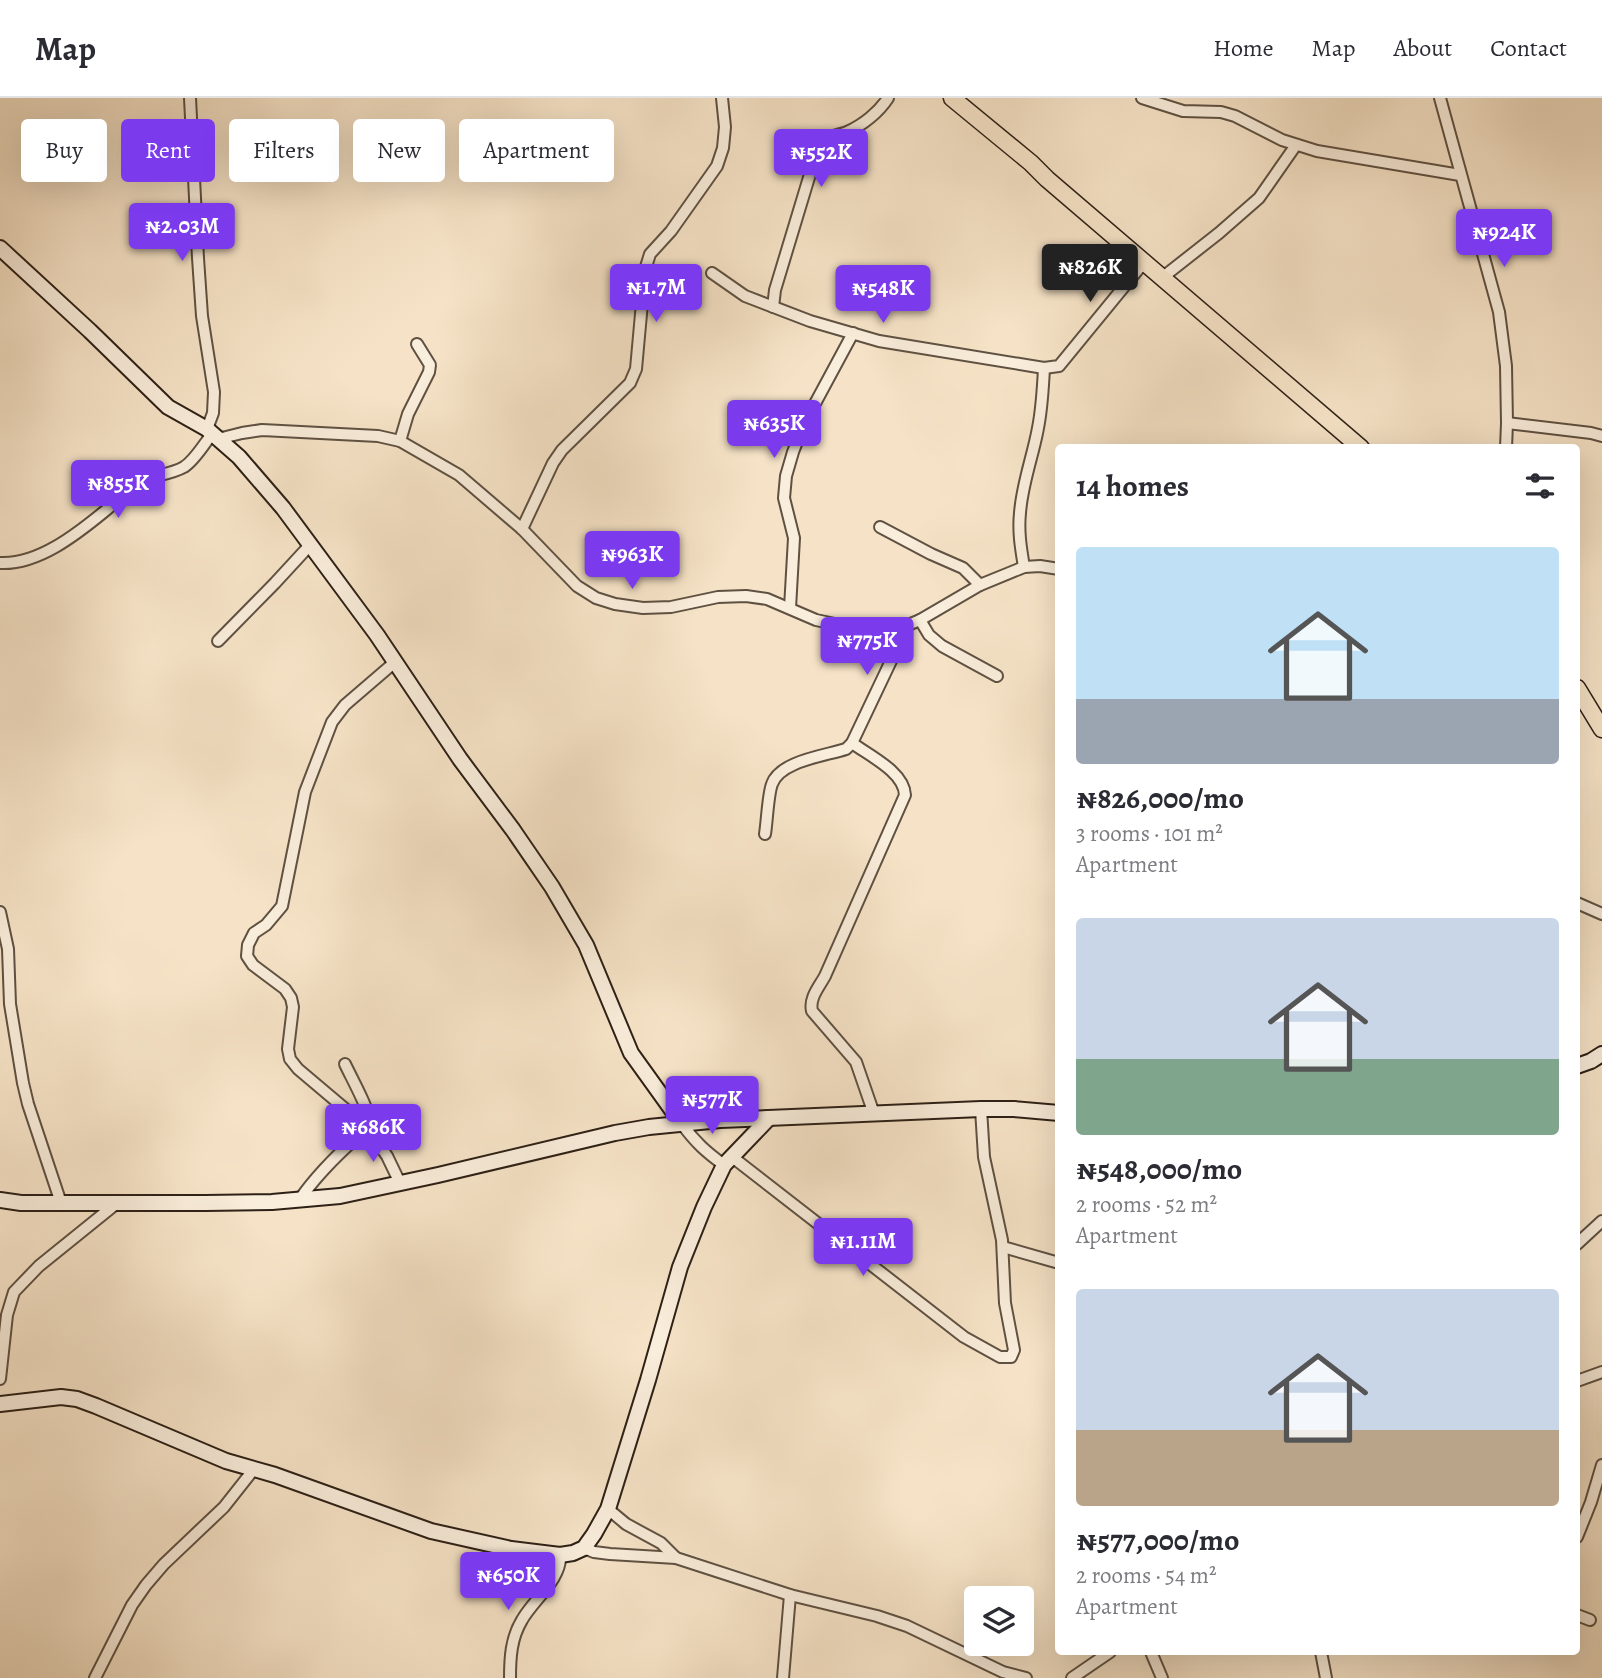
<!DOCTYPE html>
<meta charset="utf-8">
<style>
:root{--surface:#fff;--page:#f2f2f3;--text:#2b2b33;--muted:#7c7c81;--line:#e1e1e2;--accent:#7c3aed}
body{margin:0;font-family:Alegreya,serif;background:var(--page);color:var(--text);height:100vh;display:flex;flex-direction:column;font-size:26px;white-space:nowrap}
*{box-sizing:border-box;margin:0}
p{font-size:23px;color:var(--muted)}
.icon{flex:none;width:38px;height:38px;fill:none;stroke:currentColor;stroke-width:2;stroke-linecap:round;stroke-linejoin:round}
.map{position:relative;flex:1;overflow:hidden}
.panel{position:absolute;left:1055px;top:346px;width:525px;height:1211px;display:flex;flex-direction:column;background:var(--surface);border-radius:7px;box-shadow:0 7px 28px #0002}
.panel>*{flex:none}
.hud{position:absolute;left:21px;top:21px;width:665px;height:63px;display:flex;gap:14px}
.controls{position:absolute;left:964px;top:1488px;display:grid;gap:14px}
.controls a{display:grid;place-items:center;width:70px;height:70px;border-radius:7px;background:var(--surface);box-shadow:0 7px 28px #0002;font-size:35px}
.price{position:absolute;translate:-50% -60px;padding:0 16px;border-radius:7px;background:var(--accent);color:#fff;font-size:23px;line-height:46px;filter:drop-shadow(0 2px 4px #0008)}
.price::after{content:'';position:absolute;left:50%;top:42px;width:21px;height:16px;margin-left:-10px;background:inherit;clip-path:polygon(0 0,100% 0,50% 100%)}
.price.current{background:#222;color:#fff}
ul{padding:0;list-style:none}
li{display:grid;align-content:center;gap:14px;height:371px;padding:0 21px}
li span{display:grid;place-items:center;height:217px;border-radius:7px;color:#555}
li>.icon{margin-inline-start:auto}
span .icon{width:126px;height:126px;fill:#fffc;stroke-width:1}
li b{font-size:30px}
h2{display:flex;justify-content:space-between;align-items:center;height:84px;padding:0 21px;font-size:30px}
.tag{padding:0 24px;border-radius:7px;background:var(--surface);box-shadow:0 7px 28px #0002;font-size:24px;line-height:63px}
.tag.current{background:var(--accent);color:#fff}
header{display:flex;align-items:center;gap:42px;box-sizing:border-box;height:98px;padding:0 35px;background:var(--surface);border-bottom:2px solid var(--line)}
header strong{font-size:33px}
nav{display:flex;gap:38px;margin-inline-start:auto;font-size:24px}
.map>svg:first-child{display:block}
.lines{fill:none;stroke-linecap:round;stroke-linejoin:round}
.street-casing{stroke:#5f5142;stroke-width:14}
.secondary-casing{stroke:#2d2016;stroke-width:18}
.primary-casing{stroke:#2d2016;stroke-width:19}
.street{stroke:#f9eddb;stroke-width:10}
.secondary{stroke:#f9eddb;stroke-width:14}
.primary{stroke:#f6e3c7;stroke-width:16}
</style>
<header>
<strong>Map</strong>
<nav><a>Home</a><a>Map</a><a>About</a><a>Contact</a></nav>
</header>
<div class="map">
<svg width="1602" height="1580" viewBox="0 0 1602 1580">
<rect width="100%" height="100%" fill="#f6e3c7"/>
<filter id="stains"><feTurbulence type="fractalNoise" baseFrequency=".00286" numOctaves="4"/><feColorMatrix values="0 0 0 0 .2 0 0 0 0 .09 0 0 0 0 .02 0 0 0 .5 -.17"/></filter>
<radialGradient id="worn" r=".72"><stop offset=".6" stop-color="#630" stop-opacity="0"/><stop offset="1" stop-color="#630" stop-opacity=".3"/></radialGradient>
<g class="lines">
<g class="street-casing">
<g id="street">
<path d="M190 0 198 160 202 218 214 294 213 315 207 331"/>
<path d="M1142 0 1183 13 1221 14 1235 18 1282 42 1317 53 1460 77"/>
<path d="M1440 0 1499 214 1506 268 1507 325 1506 350"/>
<path d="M712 175 745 198 810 223 879 243 1044 270 1059 268 1145 163"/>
<path d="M1163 179 1219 135 1259 100 1296 47"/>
<path d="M773 209 775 192 820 43C828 37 838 38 847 34 863 27 879 14 888 0"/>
<path d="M1507 325 1591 335 1602 338"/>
<path d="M218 341 242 335 262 332 378 338 400 343 459 377 522 431 577 488 596 500 615 506 643 510 671 509 718 499 746 498 767 501 816 522 849 529H893L908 527 920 522 980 487 1024 469 1040 468 1059 471"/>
<path d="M400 343 408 316 429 274 430 267 417 246"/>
<path d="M880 429 931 456 963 470 980 487"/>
<path d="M522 431 553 365 562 352 630 285 636 271 645 172 650 156 671 133 717 68 723 50 725 29 722 0"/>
<path d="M0 465C38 467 77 436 105 413 115 405 123 395 133 387 148 377 168 378 184 369 195 362 204 346 212 336"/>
<path d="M1024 469C1021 451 1018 434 1020 415 1022 386 1033 358 1038 330 1042 310 1043 290 1044 270"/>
<path d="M790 510 794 440 784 400 786 378 793 354 804 326 853 235"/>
<path d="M920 522 929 537 942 548 997 578"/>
<path d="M218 543 275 485 310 447"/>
<path d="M395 564 345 607 332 624 305 694 282 808 266 827 254 835 248 847 247 858 253 867 285 891 291 900 293 909 288 951 290 961 298 971 356 1020 365 1032 376 1042 387 1058 400 1085"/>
<path d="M852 645C870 658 904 674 905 697L825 878C819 889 809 900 812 913L856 964 874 1016"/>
<path d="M765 736C767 724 768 696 772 686 780 663 824 658 846 651L852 645 908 527"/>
<path d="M1577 805 1602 816"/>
<path d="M0 814 8 851 10 906 23 985 28 1006 61 1105"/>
<path d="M682 1026C695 1044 706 1054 724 1067"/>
<path d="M731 1058 964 1239 1000 1259H1011L1014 1252 1005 1205 1002 1142 984 1059 981 1011"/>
<path d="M300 1101C316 1078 335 1059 356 1040 362 1035 369 1030 369 1022 370 1013 350 977 345 966"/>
<path d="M1577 1146 1602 1123"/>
<path d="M1003 1149 1059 1165"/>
<path d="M0 1281 7 1217 14 1194 39 1168 117 1105"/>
<path d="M1577 1283 1602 1274"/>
<path d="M608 1411 626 1426 661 1445 676 1460"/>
<path d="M1577 1439 1591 1404 1602 1367"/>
<path d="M584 1450 594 1454 610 1456 676 1460 790 1497 877 1518 907 1528 1003 1574 1026 1580"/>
<path d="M1577 1517 1590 1522"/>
<path d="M1151 1554 1162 1580"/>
<path d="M1321 1554 1326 1580"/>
<path d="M95 1580 132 1507 146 1487 164 1466 224 1409 254 1371"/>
<path d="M510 1580C510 1560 511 1540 522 1522 533 1502 562 1481 560 1457"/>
<path d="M783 1580 790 1497"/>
<path d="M1072 1580 1110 1554"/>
</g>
</g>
<g class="secondary-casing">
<g id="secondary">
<path d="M0 150 90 233 168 309 207 331 239 359 283 410 377 537 460 661 513 732 552 789 586 847 631 955 682 1026"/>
<path d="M1577 968 1591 963 1602 956"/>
<path d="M0 1102 21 1105H205L272 1104 340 1098 438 1077 615 1035 649 1029 720 1022 981 1011H1014L1059 1015"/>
<path d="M0 1306 61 1299 77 1301 96 1308 226 1363 275 1377 431 1433 511 1451 560 1457 573 1455 584 1450 594 1436 608 1411 648 1282 680 1169 704 1109 724 1067 769 1020"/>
</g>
</g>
<g class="primary-casing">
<g id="primary">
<path d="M952 0 1031 65 1047 81 1361 350"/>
<path d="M1577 590 1602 631"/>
</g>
</g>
<use href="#street" class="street"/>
<use href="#secondary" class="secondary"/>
<use href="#primary" class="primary"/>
</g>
<rect width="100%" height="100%" filter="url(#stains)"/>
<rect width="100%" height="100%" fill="url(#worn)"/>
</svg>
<div class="controls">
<a><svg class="icon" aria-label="layers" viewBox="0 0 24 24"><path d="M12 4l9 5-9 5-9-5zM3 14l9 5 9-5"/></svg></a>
</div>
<b class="price" style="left:821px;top:91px">₦552K</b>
<b class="price" style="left:182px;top:165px">₦2.03M</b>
<b class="price" style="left:1504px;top:171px">₦924K</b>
<b class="price current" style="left:1090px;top:206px">₦826K</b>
<b class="price" style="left:656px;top:226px">₦1.7M</b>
<b class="price" style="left:883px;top:227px">₦548K</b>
<b class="price" style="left:774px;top:362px">₦635K</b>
<b class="price" style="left:118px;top:422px">₦855K</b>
<b class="price" style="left:632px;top:493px">₦963K</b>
<b class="price" style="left:867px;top:579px">₦775K</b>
<b class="price" style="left:712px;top:1038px">₦577K</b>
<b class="price" style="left:373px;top:1066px">₦686K</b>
<b class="price" style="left:863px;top:1180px">₦1.11M</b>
<b class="price" style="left:508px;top:1514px">₦650K</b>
<div class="hud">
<a class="tag">Buy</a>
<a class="tag current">Rent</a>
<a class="tag">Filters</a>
<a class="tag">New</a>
<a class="tag">Apartment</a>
</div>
<section class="panel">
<h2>14 homes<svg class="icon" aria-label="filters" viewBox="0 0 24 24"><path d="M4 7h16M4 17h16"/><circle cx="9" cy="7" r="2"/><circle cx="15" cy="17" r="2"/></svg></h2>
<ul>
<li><span style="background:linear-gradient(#bfe0f5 70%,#9aa5b1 0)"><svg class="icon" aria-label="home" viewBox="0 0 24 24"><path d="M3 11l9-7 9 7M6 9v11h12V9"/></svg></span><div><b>₦826,000/mo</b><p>3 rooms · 101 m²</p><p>Apartment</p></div></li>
<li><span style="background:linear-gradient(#c9d6e8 65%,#7fa58c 0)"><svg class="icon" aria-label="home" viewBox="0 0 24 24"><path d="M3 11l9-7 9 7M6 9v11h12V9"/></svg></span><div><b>₦548,000/mo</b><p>2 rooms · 52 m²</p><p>Apartment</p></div></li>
<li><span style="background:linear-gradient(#c9d6e8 65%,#b9a48a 0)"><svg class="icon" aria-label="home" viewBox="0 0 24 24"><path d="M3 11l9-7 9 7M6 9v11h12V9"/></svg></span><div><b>₦577,000/mo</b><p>2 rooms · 54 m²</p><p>Apartment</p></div></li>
</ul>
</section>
</div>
